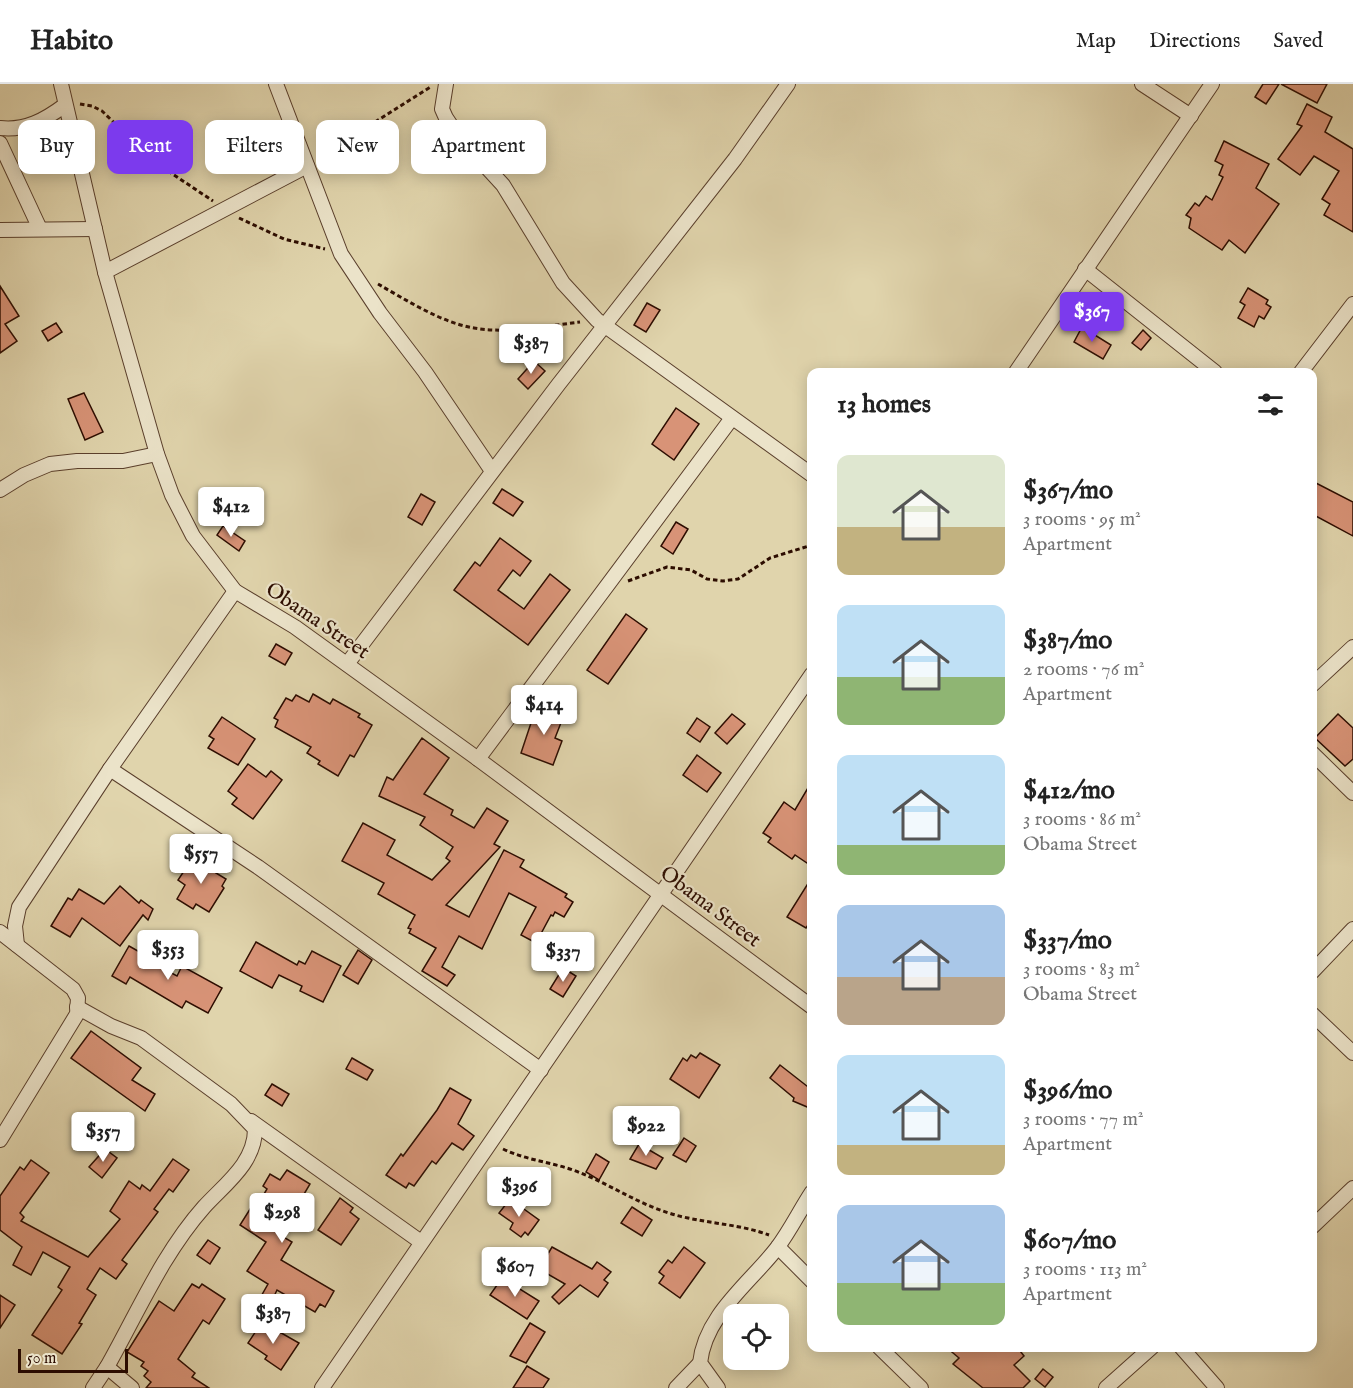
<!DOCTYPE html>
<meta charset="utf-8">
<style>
:root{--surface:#fff;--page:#f2f2f2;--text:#222;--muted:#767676;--line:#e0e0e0;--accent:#7c3aed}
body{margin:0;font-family:"IM FELL English",serif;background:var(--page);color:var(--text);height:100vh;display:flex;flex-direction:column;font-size:22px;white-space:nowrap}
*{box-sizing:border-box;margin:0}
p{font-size:20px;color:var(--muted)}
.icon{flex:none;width:33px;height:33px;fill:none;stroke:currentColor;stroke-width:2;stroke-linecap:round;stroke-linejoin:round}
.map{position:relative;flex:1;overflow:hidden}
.drawer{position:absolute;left:807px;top:284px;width:510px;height:984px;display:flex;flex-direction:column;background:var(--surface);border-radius:12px;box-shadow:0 3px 15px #0003}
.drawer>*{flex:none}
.banner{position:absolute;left:18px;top:36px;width:570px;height:54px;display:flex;gap:12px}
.controls{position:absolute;left:723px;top:1220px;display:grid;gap:12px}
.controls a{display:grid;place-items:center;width:66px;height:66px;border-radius:12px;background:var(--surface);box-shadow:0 3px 15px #0003;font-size:30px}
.scale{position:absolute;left:18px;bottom:15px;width:110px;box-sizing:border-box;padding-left:6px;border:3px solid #2d0d01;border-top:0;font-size:16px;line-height:21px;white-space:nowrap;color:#2d0d01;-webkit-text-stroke:4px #ebe3c9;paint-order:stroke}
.price{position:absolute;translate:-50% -51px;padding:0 14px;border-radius:6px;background:#fff;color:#222;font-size:20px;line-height:39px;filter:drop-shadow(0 2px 3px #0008)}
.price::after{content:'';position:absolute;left:50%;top:36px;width:18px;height:14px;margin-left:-9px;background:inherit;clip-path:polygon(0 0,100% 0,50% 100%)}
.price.active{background:var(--accent);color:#fff}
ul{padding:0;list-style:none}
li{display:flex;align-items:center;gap:18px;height:150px;padding:0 30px}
li span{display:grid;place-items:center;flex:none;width:168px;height:120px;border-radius:12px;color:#555}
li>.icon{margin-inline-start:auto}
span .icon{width:72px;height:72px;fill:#fffc;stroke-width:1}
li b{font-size:26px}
h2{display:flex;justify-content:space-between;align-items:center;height:72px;padding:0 30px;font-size:26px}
.chip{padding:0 21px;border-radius:12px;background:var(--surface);box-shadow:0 3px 15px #0003;font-size:21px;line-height:54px}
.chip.active{background:var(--accent);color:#fff}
header{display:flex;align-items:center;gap:36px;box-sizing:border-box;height:84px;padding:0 30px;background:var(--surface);border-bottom:2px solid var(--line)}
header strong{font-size:28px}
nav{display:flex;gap:33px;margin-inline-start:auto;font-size:21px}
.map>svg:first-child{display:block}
.building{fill:#d89377;stroke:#2d0d01;stroke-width:1.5}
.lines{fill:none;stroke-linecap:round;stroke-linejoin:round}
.street-casing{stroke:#5a3f2c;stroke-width:16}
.path{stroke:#2d0d01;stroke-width:3;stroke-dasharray:4.5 3;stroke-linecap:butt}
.street{stroke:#ebe3c9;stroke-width:14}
.labels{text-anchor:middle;stroke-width:4.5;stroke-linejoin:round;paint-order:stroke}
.street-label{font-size:21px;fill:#2d0d01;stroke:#ebe3c9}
</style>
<header>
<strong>Habito</strong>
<nav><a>Map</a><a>Directions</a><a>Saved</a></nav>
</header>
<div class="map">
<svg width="1353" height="1304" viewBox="0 0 1353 1304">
<rect width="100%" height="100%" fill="#e0d4ac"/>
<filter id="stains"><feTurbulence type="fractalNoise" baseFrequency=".00333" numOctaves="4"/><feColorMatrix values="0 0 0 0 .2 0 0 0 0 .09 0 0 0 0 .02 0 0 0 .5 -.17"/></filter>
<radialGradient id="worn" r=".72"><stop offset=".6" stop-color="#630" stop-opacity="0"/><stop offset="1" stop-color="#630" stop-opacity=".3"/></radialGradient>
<g class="building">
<path d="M1263 0H1279L1266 20 1255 13Z"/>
<path d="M1281 0H1327L1317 19Z"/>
<path d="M1307 20 1332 33 1325 48 1353 65V148L1324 131 1330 120 1322 115 1339 87 1314 72 1300 91 1278 75 1302 42 1297 40Z"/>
<path d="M1224 57 1269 80 1256 104 1279 120 1245 169 1229 156 1222 166 1189 144 1191 134 1186 131 1195 119 1199 122 1206 112 1212 116 1223 93 1219 91 1223 81 1215 77Z"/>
<path d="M0 202 19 232 5 240 17 257 0 269Z"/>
<path d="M1248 204 1268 216 1266 220 1271 223 1264 235 1259 232 1254 243 1238 234 1245 221 1240 218Z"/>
<path d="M647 219 660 226 646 248 634 241Z"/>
<path d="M56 239 62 248 48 257 42 247Z"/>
<path d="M1082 243 1111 261 1103 275 1074 258Z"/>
<path d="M1143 246 1151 254 1141 266 1132 259Z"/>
<path d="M534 277 545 287 528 305 518 295Z"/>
<path d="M84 309 103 348 85 356 68 315Z"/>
<path d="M676 324 699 340 674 376 652 360Z"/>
<path d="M1312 397 1353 418V452L1312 430Z"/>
<path d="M502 405 523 418 513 432 493 419Z"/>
<path d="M421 410 435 418 422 441 408 433Z"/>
<path d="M676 438 688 445 673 470 661 462Z"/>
<path d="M223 442 245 457 239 467 217 451Z"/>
<path d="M500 454 531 477 520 492 513 486 498 506 524 525 550 490 570 506 528 561 454 506 475 478 480 482Z"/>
<path d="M626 530 647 545 608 600 587 586Z"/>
<path d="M276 560 292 569 285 581 269 572Z"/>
<path d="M313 610 330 620 333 615 360 630 358 633 372 641 354 673 350 671 338 692 318 680 320 677 307 669 311 663 275 643 278 636 274 634 286 614 292 617 296 611 309 618Z"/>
<path d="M537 621 564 631 555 654 562 657 553 681 521 669Z"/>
<path d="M732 630 745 640 727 660 715 649Z"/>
<path d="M1338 630 1353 644V675L1345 682 1315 654Z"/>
<path d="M222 633 255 655 238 681 208 664 214 655 209 652Z"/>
<path d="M697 634 710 643 700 658 687 649Z"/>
<path d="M422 654 449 674 424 710 453 726 451 731 474 744 487 724 508 737 494 760 500 763 446 821 469 833 504 766 524 776 520 783 567 810 565 813 573 818 564 833 555 828 553 832 551 831 536 859 521 851 536 823 509 809 482 865 459 852 442 883 455 891 447 902 422 887 436 864 409 849 411 845 408 844 415 831 378 810 384 799 342 777 363 739 395 756 387 771 432 796 450 777 446 774 453 763 420 741 425 733 379 712 387 693 393 696Z"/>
<path d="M697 671 721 689 707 708 683 691Z"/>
<path d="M248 680 266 693 271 687 282 696 253 735 232 720 237 714 228 707Z"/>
<path d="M812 697V772L807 779 795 771 792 775 768 758 771 754 763 749 784 718 795 726Z"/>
<path d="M207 774 221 782 216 789 226 795 222 802 224 804 209 828 196 820 193 825 177 815 185 801 178 796 186 784 194 775 203 781Z"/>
<path d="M812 793V843L808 841 806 844 787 833Z"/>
<path d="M120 802 139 819 141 816 153 825 148 836 143 831 120 862 82 834 70 853 51 842 68 814 72 816 79 805 104 820Z"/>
<path d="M256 858 297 881 299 877 305 880 312 867 341 882 323 918 300 907 302 902 279 891 272 904 240 887Z"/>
<path d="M129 862 145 871 143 874 177 892 182 882 222 904 208 929 186 917 182 924 130 893 126 900 112 892Z"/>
<path d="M358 866 372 876 358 900 343 891Z"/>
<path d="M563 884 576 892 563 913 550 905Z"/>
<path d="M91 947 141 984 132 996 155 1010 145 1027 71 974Z"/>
<path d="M700 969 720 981 699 1014 670 995 683 974 687 977 691 971 696 974Z"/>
<path d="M352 974 373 986 367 996 346 985Z"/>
<path d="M780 981 812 1006V1025L793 1017 794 1014 770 994Z"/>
<path d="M272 1000 289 1010 282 1022 265 1011Z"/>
<path d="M450 1004 471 1016 458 1040 474 1052 463 1066 452 1059 436 1080 432 1077 414 1102 409 1099 406 1104 386 1091 401 1070 403 1072 437 1026Z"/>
<path d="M684 1054 696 1062 686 1078 673 1071Z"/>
<path d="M639 1060 663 1074 656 1085 630 1075Z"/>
<path d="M105 1065 117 1074 102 1094 89 1083Z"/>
<path d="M596 1070 609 1078 599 1096 586 1088Z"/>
<path d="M173 1075 189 1086 173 1108 169 1105 154 1125 158 1128 122 1176 127 1180 116 1195 100 1184 87 1205 96 1211 79 1239 82 1240 62 1270 32 1251 62 1206 58 1203 70 1183 43 1168 31 1191 13 1181 22 1163 0 1146V1112L20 1083 24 1086 31 1076 49 1089 20 1129 24 1133 21 1137 88 1173 120 1135 110 1127 129 1097 140 1105 142 1101 150 1107Z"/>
<path d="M287 1086 310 1100 280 1151 292 1158 281 1176 334 1207 325 1223 320 1220 315 1228 277 1206 270 1221 259 1216 268 1200 247 1187 266 1158 240 1141 252 1122 256 1124 267 1105 263 1102 270 1090 280 1096Z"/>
<path d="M340 1114 353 1124 350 1128 359 1135 341 1161 318 1146Z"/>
<path d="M510 1115 539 1136 528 1151 525 1148 521 1153 510 1145 513 1139 499 1129Z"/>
<path d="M632 1123 652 1136 642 1152 621 1139Z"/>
<path d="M208 1156 220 1164 210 1180 197 1171Z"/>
<path d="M552 1163 592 1185 597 1178 611 1188 604 1196 608 1199 598 1213 580 1201 559 1220 552 1213 565 1200 539 1185Z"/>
<path d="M684 1163 705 1179 680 1214 659 1199 664 1192 659 1188 668 1176 672 1179Z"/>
<path d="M502 1194 539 1217 527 1235 490 1211Z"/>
<path d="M192 1200 199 1204 202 1200 225 1215 209 1240 203 1236 178 1275 195 1289 192 1293 209 1304H146L151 1298 144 1292 148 1287 141 1282 144 1278 127 1268 159 1217 174 1227Z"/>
<path d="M0 1211 15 1221 0 1244Z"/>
<path d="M262 1238 299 1259 281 1286 265 1275 267 1272 248 1259Z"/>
<path d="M530 1239 545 1248 526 1279 510 1272Z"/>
<path d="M946 1263H1017L1024 1272 1014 1281 1030 1297 1023 1304H983L953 1280 959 1274Z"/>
<path d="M527 1282 549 1295 543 1304H513Z"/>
<path d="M1043 1285 1053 1293 1045 1303 1035 1295Z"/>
</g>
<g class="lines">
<g class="street-casing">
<g id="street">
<path d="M61 0 105 188 157 370 172 411 193 452 235 507 295 543 478 675 812 923"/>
<path d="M276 0 341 170 380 229 425 288 492 387"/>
<path d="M446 0 442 25 446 34 458 52 503 101 563 199 597 236 812 391"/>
<path d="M1142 0 1191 32"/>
<path d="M0 44C25 47 45 36 65 21"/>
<path d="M0 59 40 145"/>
<path d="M0 146 95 145"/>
<path d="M1085 185 1215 288"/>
<path d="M105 188 307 82"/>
<path d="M1016 288 1212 0"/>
<path d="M1301 288 1353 220"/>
<path d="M0 406 24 391 50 380 77 377H123L157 370"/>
<path d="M347 580 558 301 735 75 788 0"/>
<path d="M1312 601 1353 563"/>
<path d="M1312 669 1353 709"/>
<path d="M478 675 732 334"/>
<path d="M110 685 258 783 541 986"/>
<path d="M0 848 73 905 78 914 77 930 0 1056"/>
<path d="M17 861 15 842 19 823 110 685 235 507"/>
<path d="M1312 888 1353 845"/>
<path d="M77 923 111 942 141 954 231 1020 255 1045C255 1079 225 1100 204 1123 163 1169 137 1230 107 1283L93 1304"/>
<path d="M1312 930 1353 969"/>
<path d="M251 1037 421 1158"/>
<path d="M1312 1143 1353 1104"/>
<path d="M778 1163 812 1197"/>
<path d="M879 1263 921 1304"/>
<path d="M1181 1263 1217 1304"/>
<path d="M107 1283 132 1304"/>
<path d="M322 1304 812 590"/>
<path d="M676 1304 700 1279"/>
<path d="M718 1304 700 1279C705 1231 750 1199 777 1164 790 1147 800 1126 812 1108"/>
<path d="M1106 1304 1152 1263"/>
</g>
</g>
<g class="path">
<path d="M80 20 92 22 102 27 156 79 213 117"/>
<path d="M318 74 432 2"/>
<path d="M239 134 284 155 325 165"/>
<path d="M378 200C406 216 442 239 474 244 509 250 546 242 580 238"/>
<path d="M628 497 667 483 691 486 707 495 723 497 738 495 770 474 812 461"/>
<path d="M503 1065C526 1076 550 1078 573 1086 614 1101 643 1125 688 1134 715 1140 742 1141 769 1151"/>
</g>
<use href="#street" class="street"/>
</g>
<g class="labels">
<g class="street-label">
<text transform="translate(318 536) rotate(34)" y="7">Obama Street</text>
<text transform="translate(711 822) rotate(37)" y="7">Obama Street</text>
</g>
</g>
<rect width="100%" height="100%" filter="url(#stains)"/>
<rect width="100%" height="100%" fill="url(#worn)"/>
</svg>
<div class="controls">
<a><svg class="icon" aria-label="locate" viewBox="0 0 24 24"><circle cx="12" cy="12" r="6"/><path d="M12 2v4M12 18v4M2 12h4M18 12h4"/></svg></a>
</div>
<div class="scale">50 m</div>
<b class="price active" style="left:1092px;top:259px">$367</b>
<b class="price" style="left:531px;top:291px">$387</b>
<b class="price" style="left:231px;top:454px">$412</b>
<b class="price" style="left:544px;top:652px">$414</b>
<b class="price" style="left:201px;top:801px">$557</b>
<b class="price" style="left:168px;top:897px">$353</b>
<b class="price" style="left:563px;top:899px">$337</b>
<b class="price" style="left:646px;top:1073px">$922</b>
<b class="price" style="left:103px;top:1079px">$357</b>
<b class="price" style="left:519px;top:1134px">$396</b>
<b class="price" style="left:282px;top:1160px">$298</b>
<b class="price" style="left:515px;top:1214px">$607</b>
<b class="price" style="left:273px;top:1261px">$387</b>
<div class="banner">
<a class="chip">Buy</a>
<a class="chip active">Rent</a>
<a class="chip">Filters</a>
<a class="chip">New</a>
<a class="chip">Apartment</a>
</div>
<section class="drawer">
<h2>13 homes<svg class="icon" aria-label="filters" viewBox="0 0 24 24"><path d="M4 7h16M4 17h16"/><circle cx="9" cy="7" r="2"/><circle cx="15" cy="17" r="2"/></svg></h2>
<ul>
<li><span style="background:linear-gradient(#dfe7d0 60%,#c2b280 0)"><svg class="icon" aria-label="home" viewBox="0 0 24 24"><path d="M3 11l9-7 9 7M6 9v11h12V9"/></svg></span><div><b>$367/mo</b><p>3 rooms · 95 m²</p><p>Apartment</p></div></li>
<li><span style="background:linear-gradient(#bfe0f5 60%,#8fb573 0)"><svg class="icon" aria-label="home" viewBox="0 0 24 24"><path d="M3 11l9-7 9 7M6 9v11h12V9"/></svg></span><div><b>$387/mo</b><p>2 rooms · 76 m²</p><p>Apartment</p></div></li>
<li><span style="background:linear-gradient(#bfe0f5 75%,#8fb573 0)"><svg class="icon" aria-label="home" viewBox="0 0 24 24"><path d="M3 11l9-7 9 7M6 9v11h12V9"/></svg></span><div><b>$412/mo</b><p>3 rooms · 86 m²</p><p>Obama Street</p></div></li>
<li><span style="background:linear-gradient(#a9c7e8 60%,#b9a48a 0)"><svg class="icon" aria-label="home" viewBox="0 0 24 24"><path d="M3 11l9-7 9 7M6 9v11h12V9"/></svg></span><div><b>$337/mo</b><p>3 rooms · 83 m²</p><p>Obama Street</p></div></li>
<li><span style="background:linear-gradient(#bfe0f5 75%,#c2b280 0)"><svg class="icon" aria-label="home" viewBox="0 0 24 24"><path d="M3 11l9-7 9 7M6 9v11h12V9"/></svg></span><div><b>$396/mo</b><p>3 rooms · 77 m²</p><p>Apartment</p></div></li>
<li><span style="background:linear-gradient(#a9c7e8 65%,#8fb573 0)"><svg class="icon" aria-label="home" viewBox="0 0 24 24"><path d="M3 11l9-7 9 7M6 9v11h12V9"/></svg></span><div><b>$607/mo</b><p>3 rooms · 113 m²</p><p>Apartment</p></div></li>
</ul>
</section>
</div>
